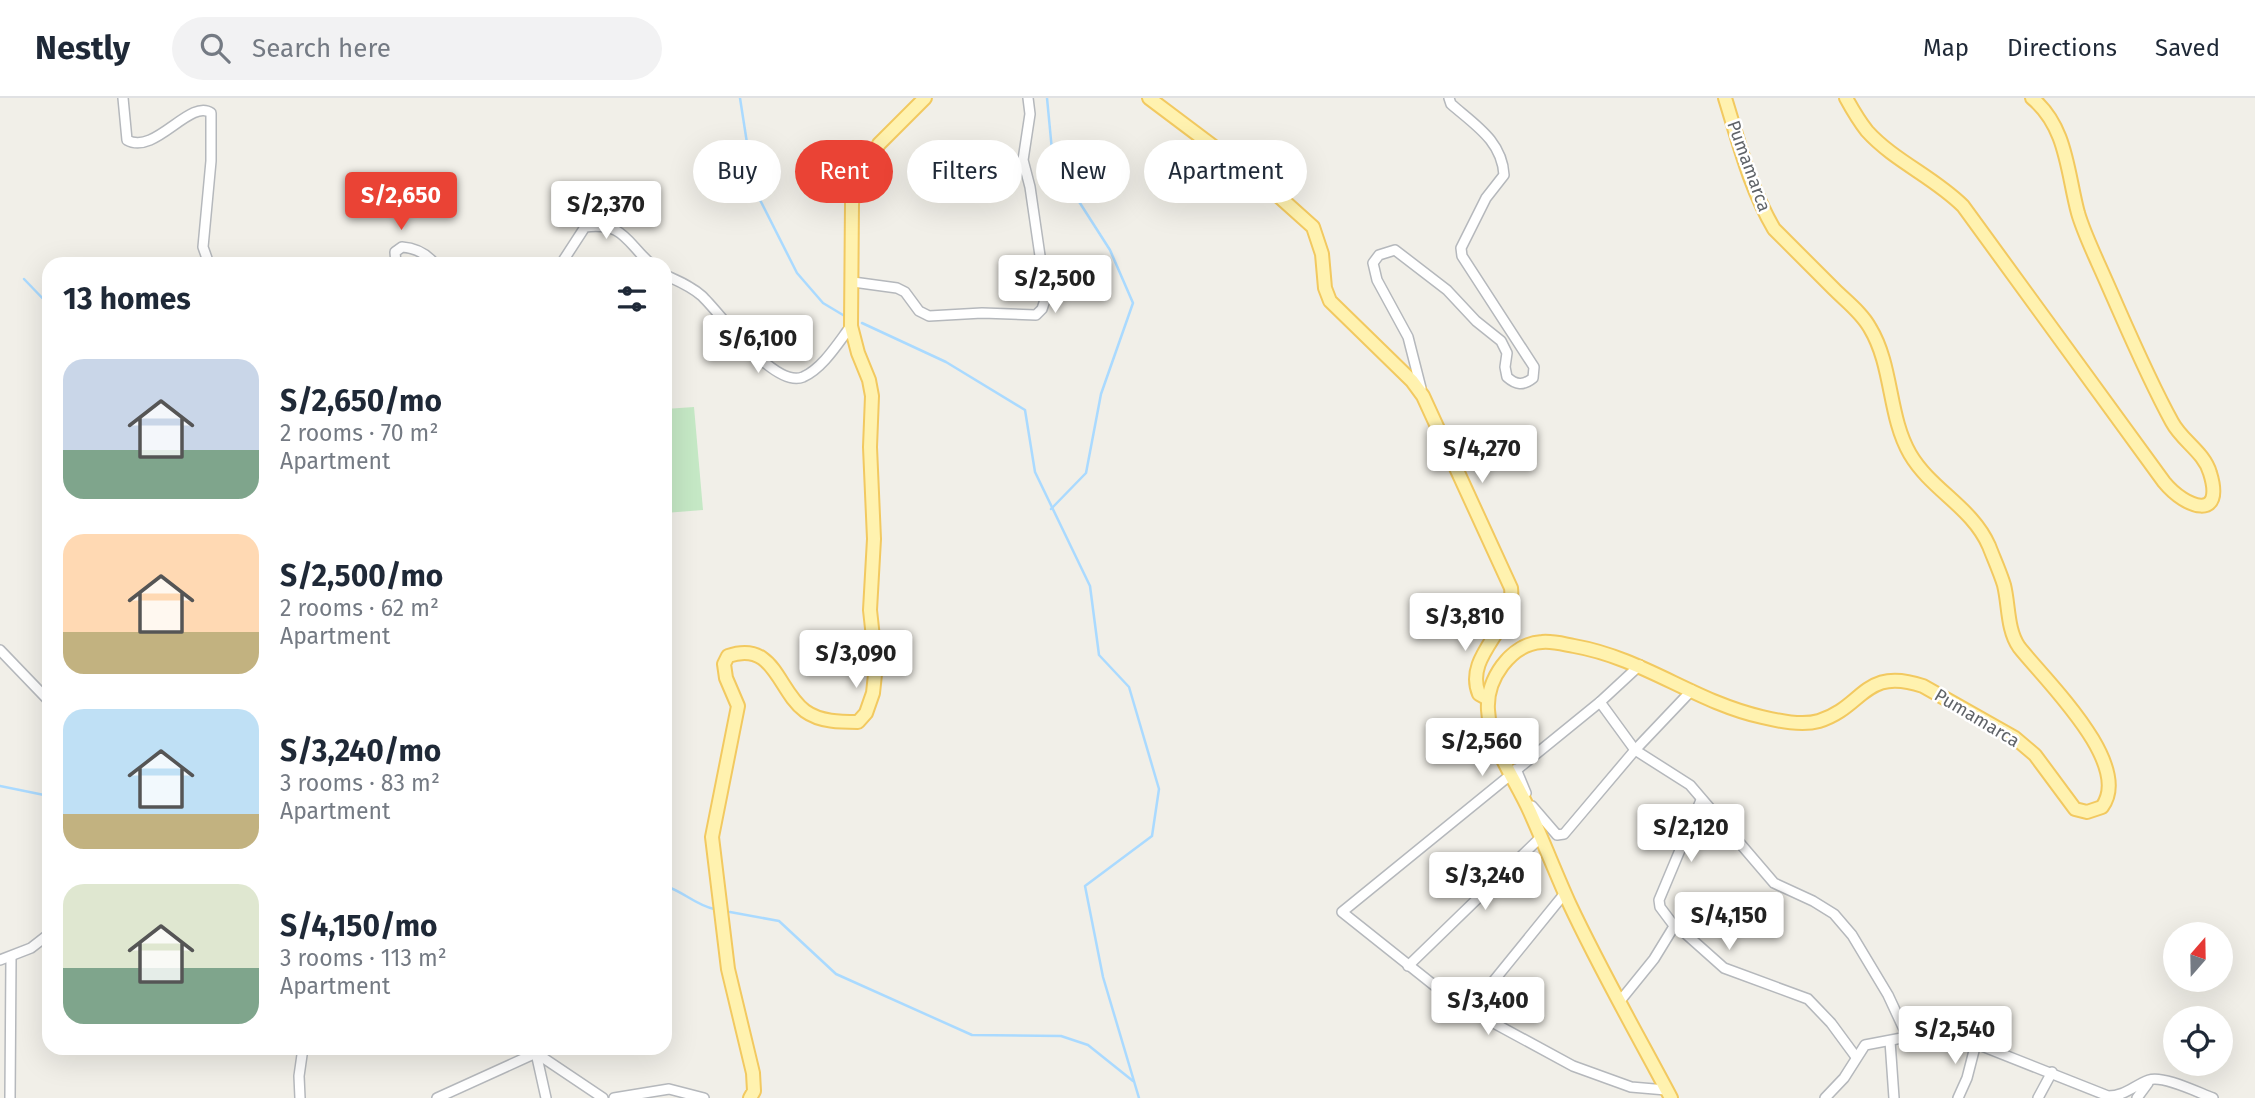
<!DOCTYPE html>
<meta charset="utf-8">
<style>
:root{--surface:#fff;--page:#f2f2f3;--text:#1f2937;--muted:#747a83;--line:#e0e1e3;--accent:#ea4335}
body{margin:0;font-family:"Fira Sans",sans-serif;background:var(--page);color:var(--text);height:100vh;display:flex;flex-direction:column;font-size:26px;white-space:nowrap}
*{box-sizing:border-box;margin:0}
p{font-size:23px;color:var(--muted)}
.icon{flex:none;width:38px;height:38px;fill:none;stroke:currentColor;stroke-width:2;stroke-linecap:round;stroke-linejoin:round}
.map{position:relative;flex:1;overflow:hidden}
.drawer{position:absolute;left:42px;top:159px;width:630px;height:798px;display:flex;flex-direction:column;background:var(--surface);border-radius:21px;box-shadow:0 7px 28px #0002}
.drawer>*{flex:none}
.top-card{position:absolute;left:693px;top:42px;width:665px;height:63px;display:flex;gap:14px}
.needle{width:46px;rotate:20deg}
.fabs{position:absolute;left:2163px;top:824px;display:grid;gap:14px}
.fabs a{display:grid;place-items:center;width:70px;height:70px;border-radius:50%;background:var(--surface);box-shadow:0 7px 28px #0002;font-size:35px}
.price{position:absolute;translate:-50% -60px;padding:0 16px;border-radius:7px;background:#fff;color:#222;font-size:23px;line-height:46px;filter:drop-shadow(0 2px 4px #0008)}
.price::after{content:'';position:absolute;left:50%;top:42px;width:21px;height:16px;margin-left:-10px;background:inherit;clip-path:polygon(0 0,100% 0,50% 100%)}
.price.active{background:var(--accent);color:#fff}
ul{padding:0;list-style:none}
li{display:flex;align-items:center;gap:21px;height:175px;padding:0 21px}
li span{display:grid;place-items:center;flex:none;width:196px;height:140px;border-radius:21px;color:#555}
li>.icon{margin-inline-start:auto}
span .icon{width:84px;height:84px;fill:#fffc;stroke-width:1}
li b{font-size:30px}
h2{display:flex;justify-content:space-between;align-items:center;height:84px;padding:0 21px;font-size:30px}
.chip{padding:0 24px;border-radius:32px;background:var(--surface);box-shadow:0 7px 28px #0002;font-size:24px;line-height:63px}
.chip.active{background:var(--accent);color:#fff}
header{display:flex;align-items:center;gap:42px;box-sizing:border-box;height:98px;padding:0 35px;background:var(--surface);border-bottom:2px solid var(--line)}
header strong{font-size:33px}
nav{display:flex;gap:38px;margin-inline-start:auto;font-size:24px}
.search{width:490px;height:63px;background:var(--page);display:flex;align-items:center;gap:18px;box-sizing:border-box;padding:0 24px;border-radius:38px;color:var(--muted);font-size:26px}
.map>svg:first-child{display:block}
.green{fill:#c5e8c5}
.lines{fill:none;stroke-linecap:round;stroke-linejoin:round}
.stream{stroke:#aadaff;stroke-width:2.5}
.minor-casing{stroke:#b5b8bc;stroke-width:12}
.major-casing{stroke:#f2c960;stroke-width:16}
.minor{stroke:#fff;stroke-width:9}
.major{stroke:#fff2af;stroke-width:12}
.labels{text-anchor:middle;stroke-width:5;stroke-linejoin:round;paint-order:stroke}
.street-label{font-size:18px;fill:#5f6368;stroke:#fff}
</style>
<header>
<strong>Nestly</strong>
<div class="search"><svg class="icon" aria-label="search" viewBox="0 0 24 24"><circle cx="10" cy="10" r="6"/><path d="M15 15l6 6"/></svg>Search here</div>
<nav><a>Map</a><a>Directions</a><a>Saved</a></nav>
</header>
<div class="map">
<svg width="2255" height="1000" viewBox="0 0 2255 1000">
<rect width="100%" height="100%" fill="#f1efe8"/>
<path class="green" d="M694 309 703 412 665 415V311Z"/>
<g class="lines">
<g class="stream">
<path d="M740 0 754 90 797 175 823 205 843 217"/>
<path d="M1047 0 1053 63 1110 152 1133 205 1101 296 1086 375 1051 411"/>
<path d="M24 181 49 207"/>
<path d="M862 225 946 264 1025 312 1035 374 1090 488 1099 557 1129 589 1159 691 1152 738 1085 788 1103 879 1139 1000"/>
<path d="M0 688 49 698"/>
<path d="M665 788C683 793 695 807 714 811"/>
<path d="M730 814 779 823 836 876 972 937 1061 938 1088 947 1133 983"/>
</g>
<g class="minor-casing">
<g id="minor">
<path d="M123 0 127 42C155 58 190 0 211 15V63L203 149 209 166"/>
<path d="M396 166 395 154 402 149C416 150 426 155 435 166"/>
<path d="M561 166 585 129C624 124 626 144 651 166"/>
<path d="M665 177C678 183 691 188 702 198 721 216 774 291 803 279 823 270 838 245 851 228"/>
<path d="M853 184 897 190 905 194 919 213 929 218 982 215 1036 217 1042 211 1046 199 1030 89 1023 62 1030 16 1028 0"/>
<path d="M1421 290 1408 239 1377 182 1373 165 1379 157 1395 152 1447 192 1476 223 1501 243 1507 255 1505 269 1507 279C1516 287 1523 288 1533 280L1534 269 1462 158 1461 150 1486 100 1504 77C1502 43 1475 27 1451 6L1449 0"/>
<path d="M0 552 49 603"/>
<path d="M1640 567 1600 604 1342 814 1455 904 1573 968 1631 989 1666 992"/>
<path d="M1600 604 1635 652 1690 687 1774 785 1813 803 1834 816 1852 837 1888 897 1908 940"/>
<path d="M1516 671 1526 695"/>
<path d="M1532 708 1557 737 1564 736 1635 652 1692 592"/>
<path d="M1675 829 1660 809 1659 802 1701 702"/>
<path d="M0 862 31 850 49 836"/>
<path d="M1408 868 1541 739"/>
<path d="M1620 903 1654 861 1673 830 1678 829 1724 870 1808 901 1831 925 1856 959"/>
<path d="M1470 912 1565 795"/>
<path d="M1890 943 1894 1000"/>
<path d="M523 950 536 955 603 1000"/>
<path d="M10 1000 11 860"/>
<path d="M300 1000 299 978 303 950"/>
<path d="M437 1000 536 955 546 1000"/>
<path d="M614 1000 669 991 704 1000"/>
<path d="M1825 1000 1844 980 1865 947 1928 935 1954 937 2108 998C2125 998 2133 988 2149 982 2163 977 2199 995 2213 1000"/>
<path d="M1958 1000 1967 980 1976 945"/>
<path d="M2038 1000 2052 974"/>
<path d="M2137 1000 2148 985"/>
</g>
</g>
<g class="major-casing">
<g id="major">
<path d="M1149 0 1274 94 1313 129 1322 156 1325 190 1330 203 1412 283 1423 298 1511 490C1516 530 1463 557 1479 596L1488 601"/>
<path d="M1846 0C1852 11 1859 23 1867 33 1894 63 1934 79 1963 108L2164 384C2186 411 2225 423 2210 375 2204 354 2182 343 2172 324 2144 273 2122 218 2098 165 2091 149 2083 132 2078 115 2067 74 2067 29 2032 0"/>
<path d="M750 1000 754 993 753 975 728 871 712 739 738 608 726 580 724 566 728 558C775 542 777 592 805 613 820 624 841 624 858 624L866 615 873 595 876 567 870 512 874 441 870 349 872 298 869 282 858 255 851 228 852 105 858 84 879 46 925 0"/>
<path d="M1671 1000C1637 936 1601 873 1570 807 1556 776 1544 745 1530 714 1516 682 1490 649 1488 612 1486 582 1510 546 1542 544 1553 543 1563 546 1574 548 1643 560 1695 604 1762 619 1779 623 1802 628 1819 623 1864 609 1864 568 1923 588L2015 640 2035 657 2075 711 2087 714 2102 709C2134 666 2044 581 2019 549 2007 532 2009 507 2004 487 2000 474 1994 461 1989 448 1972 409 1931 392 1910 356 1888 318 1893 268 1870 230 1862 215 1846 203 1834 191 1814 171 1794 151 1774 131 1750 90 1739 45 1725 0"/>
</g>
</g>
<use href="#minor" class="minor"/>
<use href="#major" class="major"/>
</g>
<g class="labels">
<g class="street-label">
<text transform="translate(1749 68) rotate(70)" y="6">Pumamarca</text>
<text transform="translate(1977 620) rotate(31)" y="6">Pumamarca</text>
</g>
</g>
</svg>
<div class="fabs">
<a><svg class="needle" viewBox="-14 -14 28 28"><path d="M0-13l5 13h-10z" fill="#e53935"/><path d="M0 13l5-13h-10z" fill="#747a83"/></svg></a>
<a><svg class="icon" aria-label="locate" viewBox="0 0 24 24"><circle cx="12" cy="12" r="6"/><path d="M12 2v4M12 18v4M2 12h4M18 12h4"/></svg></a>
</div>
<b class="price active" style="left:401px;top:134px">S/2,650</b>
<b class="price" style="left:606px;top:143px">S/2,370</b>
<b class="price" style="left:1055px;top:217px">S/2,500</b>
<b class="price" style="left:758px;top:277px">S/6,100</b>
<b class="price" style="left:1482px;top:387px">S/4,270</b>
<b class="price" style="left:1465px;top:555px">S/3,810</b>
<b class="price" style="left:856px;top:592px">S/3,090</b>
<b class="price" style="left:1482px;top:680px">S/2,560</b>
<b class="price" style="left:1691px;top:766px">S/2,120</b>
<b class="price" style="left:1485px;top:814px">S/3,240</b>
<b class="price" style="left:1729px;top:854px">S/4,150</b>
<b class="price" style="left:1488px;top:939px">S/3,400</b>
<b class="price" style="left:1955px;top:968px">S/2,540</b>
<div class="top-card">
<a class="chip">Buy</a>
<a class="chip active">Rent</a>
<a class="chip">Filters</a>
<a class="chip">New</a>
<a class="chip">Apartment</a>
</div>
<section class="drawer">
<h2>13 homes<svg class="icon" aria-label="filters" viewBox="0 0 24 24"><path d="M4 7h16M4 17h16"/><circle cx="9" cy="7" r="2"/><circle cx="15" cy="17" r="2"/></svg></h2>
<ul>
<li><span style="background:linear-gradient(#c9d6e8 65%,#7fa58c 0)"><svg class="icon" aria-label="home" viewBox="0 0 24 24"><path d="M3 11l9-7 9 7M6 9v11h12V9"/></svg></span><div><b>S/2,650/mo</b><p>2 rooms · 70 m²</p><p>Apartment</p></div></li>
<li><span style="background:linear-gradient(#ffd9b3 70%,#c2b280 0)"><svg class="icon" aria-label="home" viewBox="0 0 24 24"><path d="M3 11l9-7 9 7M6 9v11h12V9"/></svg></span><div><b>S/2,500/mo</b><p>2 rooms · 62 m²</p><p>Apartment</p></div></li>
<li><span style="background:linear-gradient(#bfe0f5 75%,#c2b280 0)"><svg class="icon" aria-label="home" viewBox="0 0 24 24"><path d="M3 11l9-7 9 7M6 9v11h12V9"/></svg></span><div><b>S/3,240/mo</b><p>3 rooms · 83 m²</p><p>Apartment</p></div></li>
<li><span style="background:linear-gradient(#dfe7d0 60%,#7fa58c 0)"><svg class="icon" aria-label="home" viewBox="0 0 24 24"><path d="M3 11l9-7 9 7M6 9v11h12V9"/></svg></span><div><b>S/4,150/mo</b><p>3 rooms · 113 m²</p><p>Apartment</p></div></li>
</ul>
</section>
</div>
